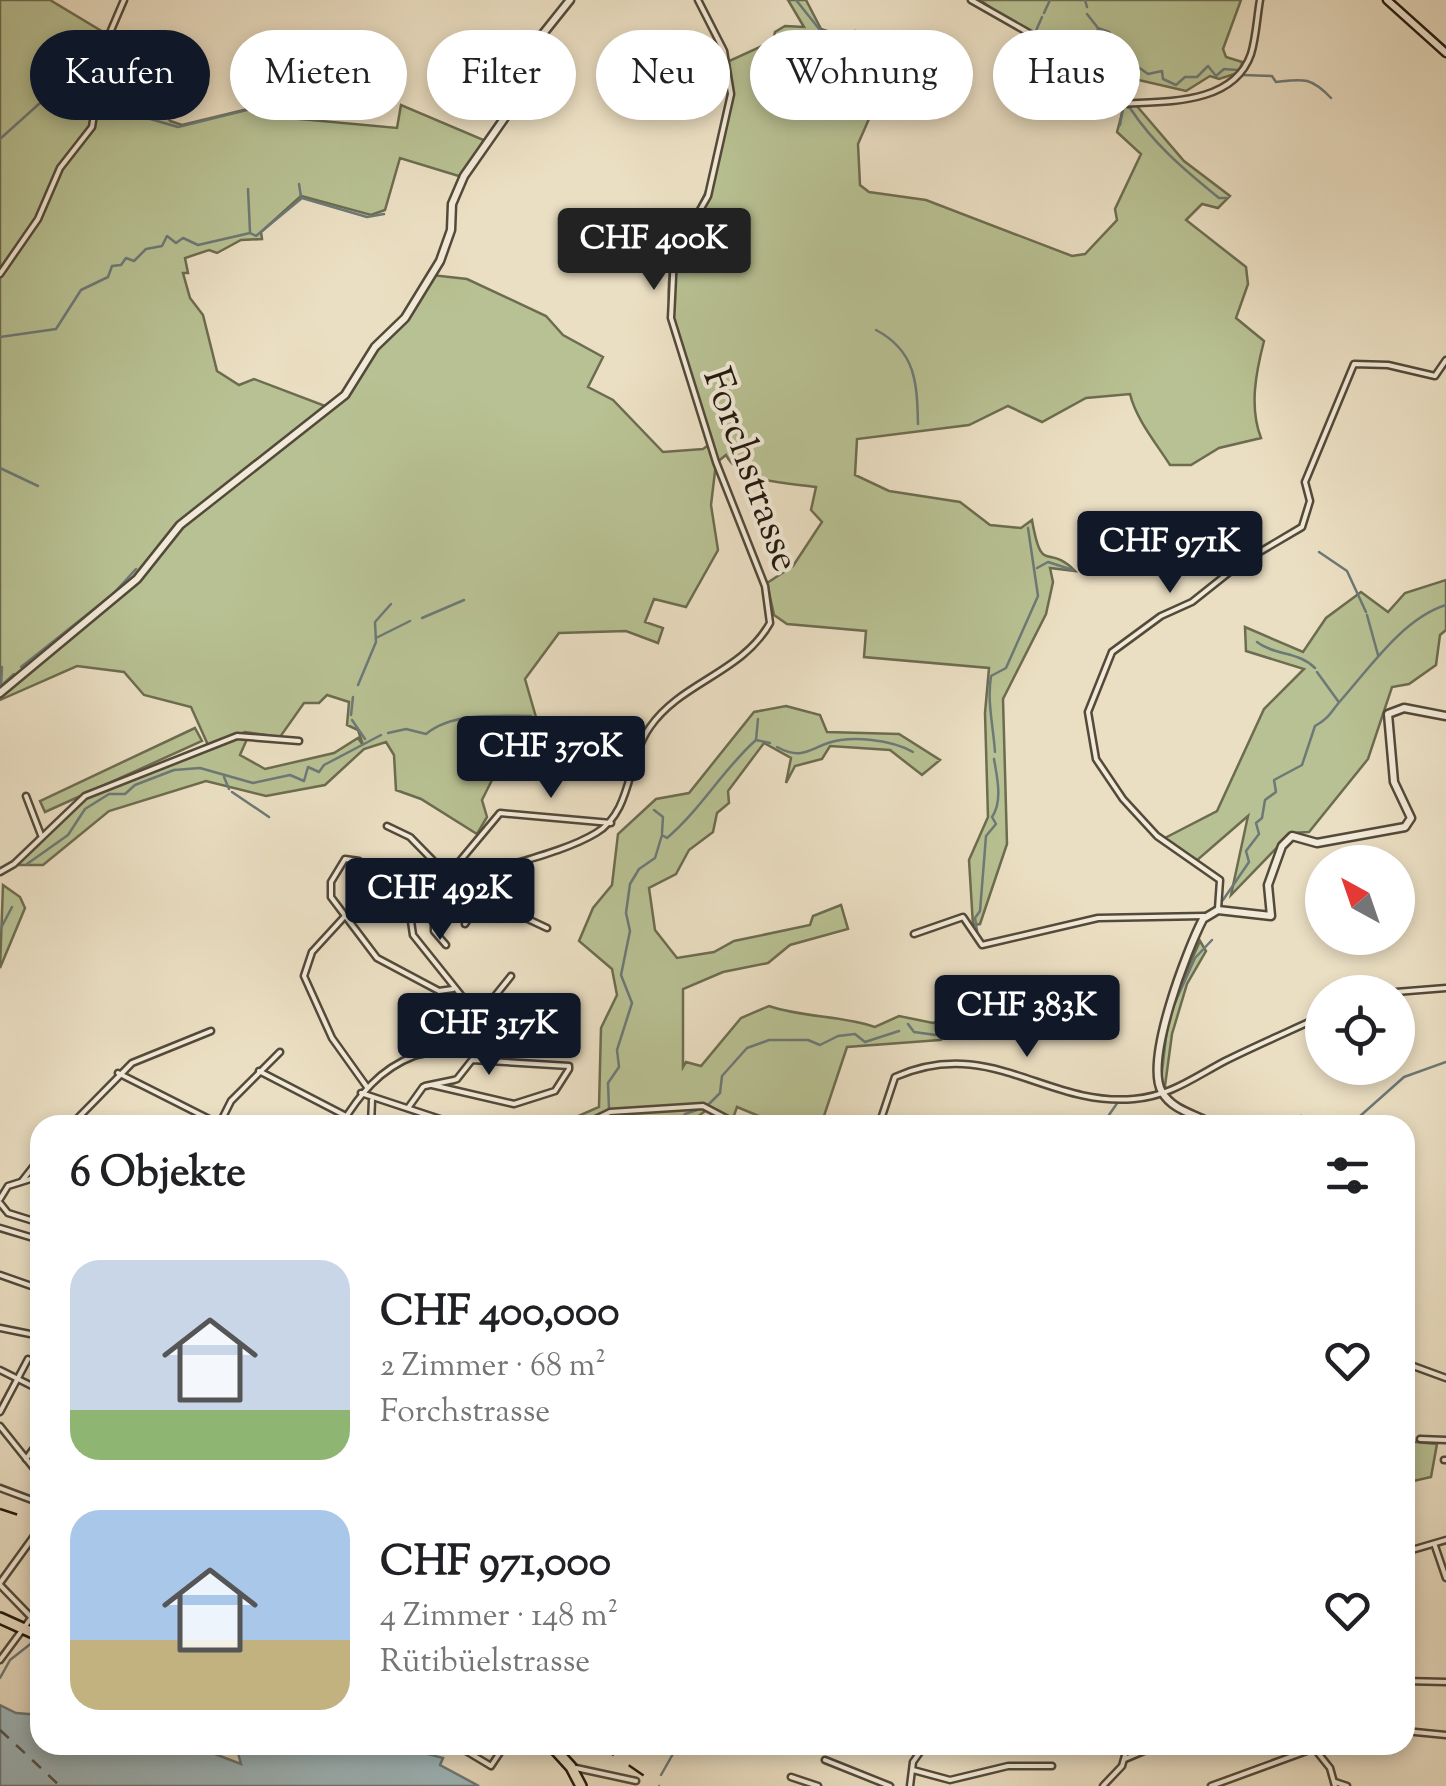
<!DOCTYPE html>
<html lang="de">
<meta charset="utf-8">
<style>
:root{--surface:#fff;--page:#f6f6f6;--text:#202124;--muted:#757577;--accent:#111827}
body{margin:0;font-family:"Sorts Mill Goudy",serif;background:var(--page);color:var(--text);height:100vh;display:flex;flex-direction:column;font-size:38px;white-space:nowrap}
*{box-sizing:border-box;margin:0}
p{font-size:32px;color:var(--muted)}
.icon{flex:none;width:55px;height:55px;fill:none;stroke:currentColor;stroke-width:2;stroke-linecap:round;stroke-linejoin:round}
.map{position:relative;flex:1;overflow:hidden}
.sheet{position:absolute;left:30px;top:1115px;width:1385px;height:640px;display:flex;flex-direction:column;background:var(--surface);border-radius:30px;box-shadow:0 5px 15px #0003}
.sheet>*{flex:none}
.hud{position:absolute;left:30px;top:30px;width:1388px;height:90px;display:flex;gap:20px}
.needle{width:65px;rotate:320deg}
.fabs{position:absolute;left:1305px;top:845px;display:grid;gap:20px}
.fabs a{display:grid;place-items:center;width:110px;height:110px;border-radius:50%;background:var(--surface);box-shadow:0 5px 15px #0003;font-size:50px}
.price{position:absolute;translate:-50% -85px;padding:0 22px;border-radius:10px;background:var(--accent);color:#fff;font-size:32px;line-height:65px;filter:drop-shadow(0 2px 5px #0008)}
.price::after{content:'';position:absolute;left:50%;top:60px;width:30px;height:22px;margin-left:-15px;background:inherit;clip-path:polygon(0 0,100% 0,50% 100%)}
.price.active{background:#222;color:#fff}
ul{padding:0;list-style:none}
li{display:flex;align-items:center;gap:30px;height:250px;padding:0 40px}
li span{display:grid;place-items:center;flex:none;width:280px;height:200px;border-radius:30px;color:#555}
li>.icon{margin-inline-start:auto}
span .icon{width:120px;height:120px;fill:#fffc;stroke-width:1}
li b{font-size:42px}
h2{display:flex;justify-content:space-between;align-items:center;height:120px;padding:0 40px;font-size:42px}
.tag{padding:0 35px;border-radius:45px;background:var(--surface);box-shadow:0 5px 15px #0003;font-size:35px;line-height:90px}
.tag.active{background:var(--accent);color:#fff}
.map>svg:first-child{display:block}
.green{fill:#b8c193;stroke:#6c6c50;stroke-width:2.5}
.water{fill:#9eb9bf;stroke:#6c7977;stroke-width:2.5}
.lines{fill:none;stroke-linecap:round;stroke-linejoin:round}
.stream{stroke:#6c7977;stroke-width:2.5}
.ferry{stroke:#4c504b;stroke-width:2.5;stroke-dasharray:12 10;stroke-linecap:butt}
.minor-casing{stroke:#534a3a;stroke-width:9}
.tertiary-casing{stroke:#534a3a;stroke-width:11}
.secondary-casing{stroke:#20180c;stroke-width:11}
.primary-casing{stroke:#20180c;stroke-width:14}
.minor{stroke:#f2ead8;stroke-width:4}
.tertiary{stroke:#f2ead8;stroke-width:6}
.secondary{stroke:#f2ead8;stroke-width:6}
.primary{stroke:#ebdfc3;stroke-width:9}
.rail{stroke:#20180c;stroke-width:2.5;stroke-dasharray:18 18;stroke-linecap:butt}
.labels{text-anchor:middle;stroke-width:8;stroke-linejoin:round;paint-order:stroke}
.street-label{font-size:40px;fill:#20180c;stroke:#f2ead8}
</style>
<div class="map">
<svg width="1446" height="1786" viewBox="0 0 1446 1786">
<rect width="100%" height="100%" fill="#ebdfc3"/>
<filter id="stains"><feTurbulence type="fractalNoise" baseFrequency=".002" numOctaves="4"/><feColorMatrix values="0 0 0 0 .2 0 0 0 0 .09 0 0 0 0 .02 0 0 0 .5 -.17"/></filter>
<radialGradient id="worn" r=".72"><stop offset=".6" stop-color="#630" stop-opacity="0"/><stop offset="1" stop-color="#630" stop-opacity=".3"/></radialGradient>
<g class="green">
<path d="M0 0H50L110 36 140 45 143 59 183 74 165 110 170 121 182 125 256 107 278 117 397 128 401 105 486 141 462 177 400 158 385 210 371 215 301 196 261 232 262 239 241 240 217 253 209 250 185 258 188 273H183L190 298 203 315 217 371 239 385 254 379 325 406H337L373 354 409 314 432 275 467 279 546 316 563 335 603 357 588 387 613 400 663 452 703 449 710 444C693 388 656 317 673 258 681 231 701 208 710 182 724 145 732 101 727 62L773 41 775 32 785 26 804 27 788 0H806L821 29 842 36 855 31 896 90 879 96 858 144 860 185 869 192 926 200 1072 256 1085 254 1117 220 1115 209 1141 154 1117 132 1124 106 1136 105 1184 161 1230 196 1218 208 1202 204 1186 220 1246 267 1248 284 1236 318 1264 341C1256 372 1249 407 1261 438L1219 448 1191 465H1170C1156 443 1136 419 1130 394L1086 398 1042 422 1008 406 969 425 857 439 855 475 889 491 960 502 990 525 1021 528 1032 520C1042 577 1047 542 1075 571L1050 568 1053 582 1046 614 1003 699 1007 844 980 924 973 925 969 860 988 817 985 713 989 668 864 657 866 631 787 624 774 615 767 583 793 566 822 522 811 510 816 487C789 483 740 483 726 455L716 463 711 505 718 550 686 607 654 599 645 622 663 628 658 643 626 631 559 633 525 679 544 745 540 755 527 757 508 748 482 800 487 817 477 834 421 799 396 790 394 755 386 742 364 749 325 785 266 796 206 781 109 811 43 865H15L87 796 241 737 247 739 240 755 265 769 334 753 358 738 363 745 358 730 347 725 349 702 327 695 319 703H304L280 737 245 732 208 745 191 707 144 695 124 672 77 666 0 700Z"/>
<path d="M980 0H1241L1223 49 1226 57 1242 62 1241 72 1219 79 1210 76 1186 91 1130 78 1125 100 1042 36 1012 23Z"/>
<path d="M1446 580V630L1440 635 1436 665 1409 684 1392 687 1368 759 1309 832 1291 833 1231 895 1248 816 1195 862 1161 840 1217 811 1264 709 1304 669 1246 651 1245 627 1303 652 1326 618 1361 592 1388 612 1405 593Z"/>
<path d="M786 706 820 715 827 732 899 734 940 760 922 775 890 750 830 746 822 759 795 766 786 783 791 758 764 743 728 791 729 803 717 813 713 832 689 850 676 874 649 888 655 930 677 958 714 952 734 941 810 925 813 916 841 905 848 929 790 945 768 963 723 972 683 989V1067L686 1062 701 1066 741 1018 769 1006C804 1018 840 1015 875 1027L899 1016 933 1023 960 1015 970 1027 940 1040 847 1047 821 1125H781L737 1107 732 1121 709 1108 687 1125H558L599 1107 601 1028 617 995 612 969 579 941 593 908 612 885 618 834 656 799 689 793 754 712Z"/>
<path d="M195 728 202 741 45 812 40 801Z"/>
<path d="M3 885 20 897 25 908 0 968Z"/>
<path d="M1200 941 1206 951 1187 984 1172 1034 1165 1086 1158 1083C1161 1029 1178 990 1200 941Z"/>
<path d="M1405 1441 1437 1444 1431 1477 1405 1483Z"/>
</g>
<path class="water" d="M0 1705 16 1713 40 1715V1745H191L241 1764 238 1753 256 1745H395L443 1758 440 1765 479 1786H0Z"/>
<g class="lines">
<g class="stream">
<path d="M796 0 852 70"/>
<path d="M1085 0 1087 7"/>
<path d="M1044 13 1050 0"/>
<path d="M1087 14 1098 28 1109 32 1127 59 1148 74 1162 71 1163 79 1176 85 1185 77H1197L1208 66 1216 76 1224 69 1237 70"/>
<path d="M1098 29 1094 36 1101 48 1098 65 1111 73 1120 93"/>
<path d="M1035 33 1042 17"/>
<path d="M856 74 872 92"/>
<path d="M1242 75 1272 76 1276 82C1302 79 1310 76 1331 98"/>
<path d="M99 110 124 103 147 118 178 127 255 108"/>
<path d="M1120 125 1123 106 1130 108C1153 143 1182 168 1219 198H1227"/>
<path d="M0 139 40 103H52L66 111 92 108"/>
<path d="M299 184 301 197"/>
<path d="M248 189 250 232"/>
<path d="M876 330C916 351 917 383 918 424"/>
<path d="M0 337 56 329 81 290 108 277 112 266 121 265 126 258 134 261 146 249 162 246 167 236 176 243 183 238 198 245 250 233 256 236 302 198 367 217 384 214"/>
<path d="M0 468 38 486"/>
<path d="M1319 552 1347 571 1366 612"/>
<path d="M1037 568 1048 562 1073 570"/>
<path d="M1367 615 1378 655"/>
<path d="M422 618 464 600"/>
<path d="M376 638 410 621"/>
<path d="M1257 642C1275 656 1298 651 1315 668"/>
<path d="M21 667 113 594 136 569"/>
<path d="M1317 672 1338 701"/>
<path d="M358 685 376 642 375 622 391 604"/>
<path d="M1 686 14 674"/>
<path d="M1 687 2 667"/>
<path d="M351 715 353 697"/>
<path d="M352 720 365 739"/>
<path d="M388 733 406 729 426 734C453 712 497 716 531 716"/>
<path d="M756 740 758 719"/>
<path d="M777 747C801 760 808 750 828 743 852 735 892 740 913 752"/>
<path d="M995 752C993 724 987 702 991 676L1006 668 1038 596 1028 528"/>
<path d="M224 777 229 789"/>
<path d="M232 792 269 817"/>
<path d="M654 810 663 817 662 833"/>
<path d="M27 864 68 835 85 809 109 794H125L135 785 174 770 200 768 253 783 290 775 304 781 308 767 319 772 324 765 381 735"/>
<path d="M1223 900 1249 862 1246 851 1259 834 1256 823 1262 818 1265 800 1276 792 1274 780 1302 765 1315 726C1330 718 1331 711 1342 699 1371 666 1404 618 1446 605"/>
<path d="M0 930 12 907"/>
<path d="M978 937 975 918 980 911 986 836 996 824 992 817C1003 801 997 777 994 759"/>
<path d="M1173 1007 1195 958 1212 940"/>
<path d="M908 1024 914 1032 936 1035 946 1024 958 1023"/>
<path d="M1161 1080 1167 1029"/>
<path d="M709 1104 720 1093 722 1076 747 1048 769 1040H808L820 1045 838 1036 855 1034 865 1042 899 1031"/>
<path d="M609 1109 608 1083 619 1067 617 1050 632 1003 621 975 630 931 626 913 630 884 639 869 655 858 662 835 667 838C702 808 724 768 756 740L770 743"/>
<path d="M602 1125 606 1117"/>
<path d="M678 1125 685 1114 697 1110"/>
<path d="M1102 1125 1118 1102 1152 1098"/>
<path d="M1278 1125 1301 1116 1332 1125"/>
<path d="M1350 1125 1404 1077 1446 1062"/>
<path d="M0 1678 10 1660 33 1642"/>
<path d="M661 1775 678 1745"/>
</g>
<path class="ferry" d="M0 1730 60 1786"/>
<g class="minor-casing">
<g id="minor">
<path d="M971 0 1064 53 1120 104C1163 101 1233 106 1251 54 1256 38 1257 17 1260 0"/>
<path d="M0 274 38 219 60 168 92 127 95 108 88 84 124 0"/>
<path d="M26 796 41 835"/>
<path d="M387 826 410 837 457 885"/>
<path d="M0 872 14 864 85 796 237 736 299 741"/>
<path d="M449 874 500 813 611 823"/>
<path d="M375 881 359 861 345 859 331 882V897L377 958 439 991 453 989"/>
<path d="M464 883 468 891 547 928"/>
<path d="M460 907 471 915 465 924"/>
<path d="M1218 909 1220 880 1157 836 1123 799 1096 759 1088 712 1112 652 1161 616 1192 602 1241 563 1302 527 1310 501 1305 482 1354 364 1388 365 1435 376 1446 360"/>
<path d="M345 916 312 952 304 976 332 1038 367 1087"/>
<path d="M914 934 963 917 982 945 1098 918 1204 916"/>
<path d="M446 945 434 931V916L445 906 460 907 468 891"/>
<path d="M1396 992 1446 988"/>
<path d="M478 1017 511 976"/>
<path d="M259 1071 346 1116"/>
<path d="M118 1073 221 1125"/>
<path d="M361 1093 458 1125"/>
<path d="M408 1108 423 1087 425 1086 454 1080 457 1079 472 1060 569 1066V1069L555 1091 514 1104 432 1085"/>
<path d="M71 1125 132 1063 211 1031"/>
<path d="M219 1125 231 1101 280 1052"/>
<path d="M341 1125C359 1095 380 1069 414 1056 436 1049 464 1053 480 1033L473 1010 413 935 411 921 418 903C455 872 550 861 596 833 633 811 626 761 650 727 681 682 742 673 770 623L765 586 716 462 671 318 674 256 708 196 731 94 724 51 698 0"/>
<path d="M371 1125 372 1100"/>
<path d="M583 1125 610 1112 703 1106 739 1125"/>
<path d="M879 1125 895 1077C990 1035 1046 1107 1134 1099 1170 1096 1193 1078 1225 1061 1257 1045 1290 1031 1322 1016"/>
<path d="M22 1181 40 1158"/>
<path d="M0 1199 8 1186 40 1176"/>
<path d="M0 1203 8 1213 40 1223"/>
<path d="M0 1228 40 1240"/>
<path d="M0 1275 40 1289"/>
<path d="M0 1328 40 1336"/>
<path d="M1405 1363 1446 1378"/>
<path d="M0 1370 40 1390"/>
<path d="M0 1412 28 1359"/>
<path d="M0 1426 40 1476"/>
<path d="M1420 1439 1446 1440"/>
<path d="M26 1459 40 1440"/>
<path d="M1444 1460H1446"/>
<path d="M0 1488 40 1503"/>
<path d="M1435 1546 1446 1578"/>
<path d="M1405 1552 1446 1540"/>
<path d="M0 1583 34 1536"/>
<path d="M0 1585 30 1616"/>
<path d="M1405 1623 1408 1622"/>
<path d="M0 1660 40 1606"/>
<path d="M1405 1681 1446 1682"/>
<path d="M1405 1731 1446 1735"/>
<path d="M456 1745 491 1766 505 1745"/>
<path d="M1318 1753 1330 1768 1335 1786"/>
<path d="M1125 1759 1158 1745"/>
<path d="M825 1760 890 1786"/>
<path d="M576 1768 636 1781"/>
<path d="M913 1770 950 1780 1008 1766H1052"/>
<path d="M791 1777 818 1786"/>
<path d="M1335 1782 1347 1786"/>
<path d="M910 1786 913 1762 925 1745"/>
<path d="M1103 1786 1122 1766 1128 1745"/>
<path d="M1211 1786 1323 1745"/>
</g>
</g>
<g class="tertiary-casing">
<g id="tertiary">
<path d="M0 693 137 579 180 525 345 395 375 347 405 318 440 261 451 230 452 204 464 176 515 103 538 40 570 0"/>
<path d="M1214 1125C1196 1114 1173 1111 1162 1092 1144 1061 1187 950 1203 919L1218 910 1271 916 1268 885 1282 846 1292 836 1317 843 1405 827 1411 818 1394 782 1388 714 1404 708 1446 716"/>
</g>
</g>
<g class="secondary-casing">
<path id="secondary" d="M1387 0 1446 53"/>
</g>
<g class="primary-casing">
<g id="primary">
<path d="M0 1618 40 1636"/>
<path d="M551 1745 571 1767 581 1786"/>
</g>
</g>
<use href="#minor" class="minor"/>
<use href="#tertiary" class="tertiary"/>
<use href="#secondary" class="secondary"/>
<use href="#primary" class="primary"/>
<g class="rail">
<path d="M0 1509 40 1522"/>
<path d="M599 1745 659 1786"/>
</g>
</g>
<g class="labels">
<g class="street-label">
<text transform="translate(753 469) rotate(70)" y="14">Forchstrasse</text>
</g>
</g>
<rect width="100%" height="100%" filter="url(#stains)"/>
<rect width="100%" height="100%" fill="url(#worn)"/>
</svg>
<div class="fabs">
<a><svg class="needle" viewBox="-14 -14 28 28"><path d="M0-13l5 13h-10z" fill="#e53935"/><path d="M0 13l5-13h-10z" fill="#757577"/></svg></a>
<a><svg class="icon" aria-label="locate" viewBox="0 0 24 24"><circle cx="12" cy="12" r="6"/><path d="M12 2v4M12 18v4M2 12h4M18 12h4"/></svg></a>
</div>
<b class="price active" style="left:654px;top:293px">CHF 400K</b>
<b class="price" style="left:1170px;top:596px">CHF 971K</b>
<b class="price" style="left:551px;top:801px">CHF 370K</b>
<b class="price" style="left:440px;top:943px">CHF 492K</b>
<b class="price" style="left:1027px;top:1060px">CHF 383K</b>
<b class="price" style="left:489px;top:1078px">CHF 317K</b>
<div class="hud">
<a class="tag active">Kaufen</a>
<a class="tag">Mieten</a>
<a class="tag">Filter</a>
<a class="tag">Neu</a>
<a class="tag">Wohnung</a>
<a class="tag">Haus</a>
</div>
<section class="sheet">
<h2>6 Objekte<svg class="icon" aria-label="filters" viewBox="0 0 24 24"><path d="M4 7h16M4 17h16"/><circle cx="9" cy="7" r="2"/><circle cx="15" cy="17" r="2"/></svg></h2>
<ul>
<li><span style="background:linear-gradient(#c9d6e8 75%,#8fb573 0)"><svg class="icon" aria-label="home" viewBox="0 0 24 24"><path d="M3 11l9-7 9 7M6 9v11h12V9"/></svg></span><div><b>CHF 400,000</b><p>2 Zimmer · 68 m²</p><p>Forchstrasse</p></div><svg class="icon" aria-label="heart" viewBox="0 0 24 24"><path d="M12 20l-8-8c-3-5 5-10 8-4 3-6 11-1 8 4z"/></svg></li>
<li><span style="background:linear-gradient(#a9c7e8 65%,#c2b280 0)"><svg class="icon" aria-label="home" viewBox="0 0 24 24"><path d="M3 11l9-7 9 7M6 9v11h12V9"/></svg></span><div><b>CHF 971,000</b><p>4 Zimmer · 148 m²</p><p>Rütibüelstrasse</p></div><svg class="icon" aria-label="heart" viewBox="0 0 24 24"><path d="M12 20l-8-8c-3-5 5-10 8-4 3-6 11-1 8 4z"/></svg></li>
</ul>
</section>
</div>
